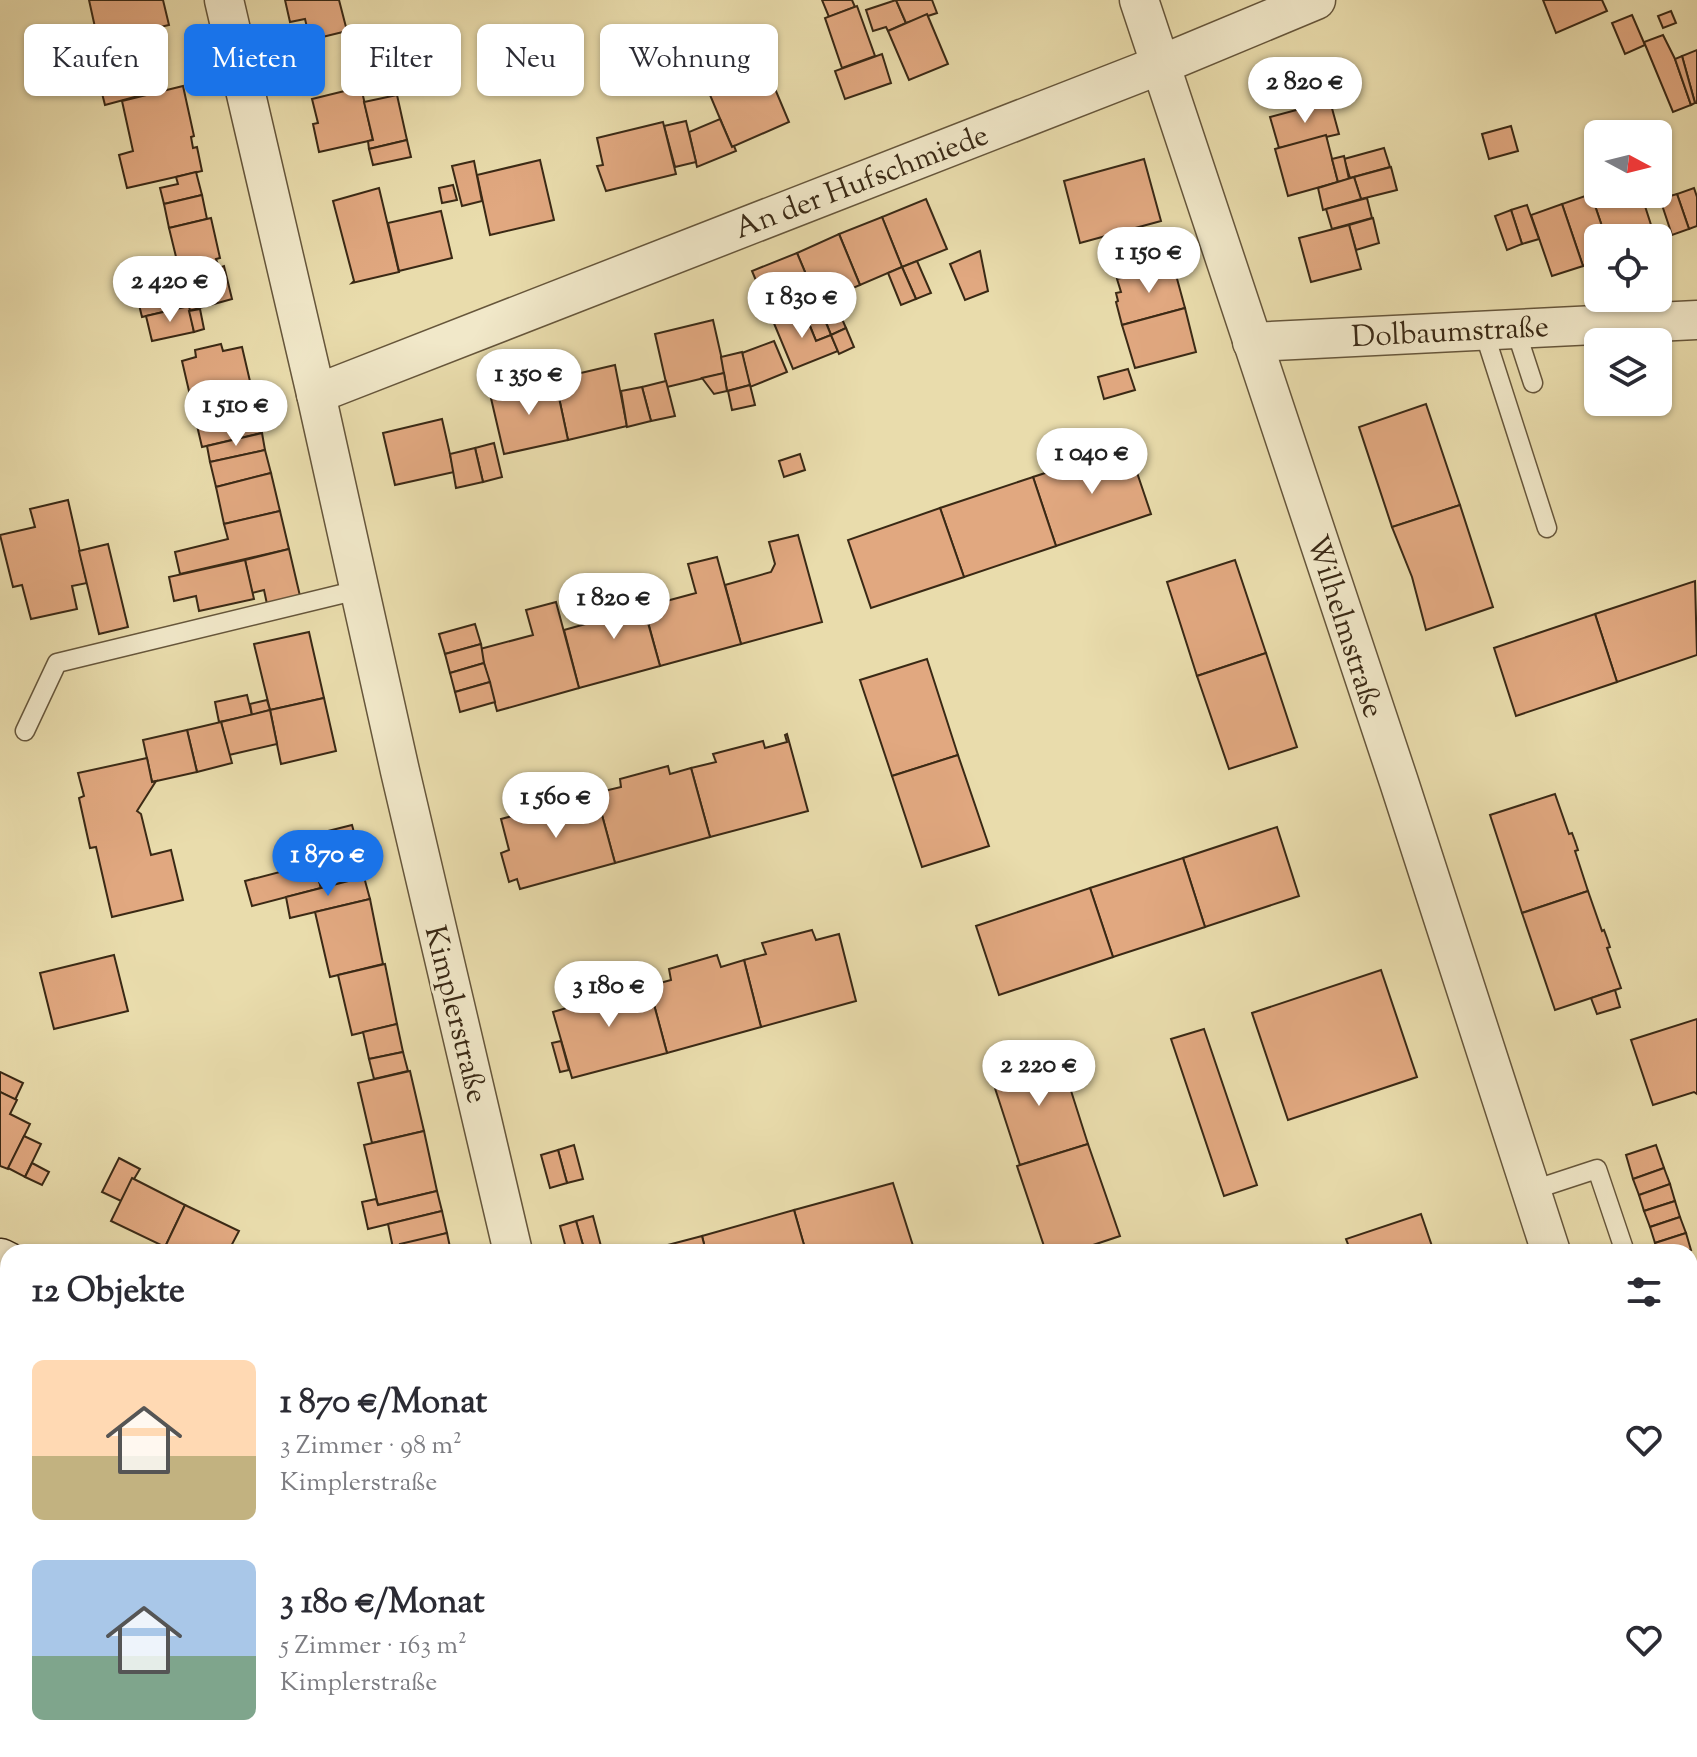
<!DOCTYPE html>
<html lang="de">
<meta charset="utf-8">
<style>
:root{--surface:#fff;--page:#f7f7f7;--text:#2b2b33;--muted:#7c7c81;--accent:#1a73e8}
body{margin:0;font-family:"Sorts Mill Goudy",serif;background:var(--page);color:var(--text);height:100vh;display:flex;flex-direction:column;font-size:30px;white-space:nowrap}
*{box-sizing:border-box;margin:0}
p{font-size:26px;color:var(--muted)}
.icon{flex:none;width:44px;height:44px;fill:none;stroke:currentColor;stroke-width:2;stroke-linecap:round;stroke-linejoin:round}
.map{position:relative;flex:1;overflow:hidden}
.side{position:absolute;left:0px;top:1244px;width:1698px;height:514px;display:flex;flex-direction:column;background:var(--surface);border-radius:24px 24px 0 0;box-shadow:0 2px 6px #0004}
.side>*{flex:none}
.top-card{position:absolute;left:24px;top:24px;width:800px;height:72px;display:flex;gap:16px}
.needle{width:52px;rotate:97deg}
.fabs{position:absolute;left:1584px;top:120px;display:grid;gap:16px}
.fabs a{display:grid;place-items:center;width:88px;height:88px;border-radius:12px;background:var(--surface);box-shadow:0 2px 6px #0004;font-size:40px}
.price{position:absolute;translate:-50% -68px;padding:0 18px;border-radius:28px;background:#fff;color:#222;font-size:26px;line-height:52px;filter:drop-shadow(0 2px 4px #0008)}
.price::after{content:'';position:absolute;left:50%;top:48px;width:24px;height:18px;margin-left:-12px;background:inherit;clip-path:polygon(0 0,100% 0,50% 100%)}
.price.active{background:var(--accent);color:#fff}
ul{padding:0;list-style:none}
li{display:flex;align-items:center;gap:24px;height:200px;padding:0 32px}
li span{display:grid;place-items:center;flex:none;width:224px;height:160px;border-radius:12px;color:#555}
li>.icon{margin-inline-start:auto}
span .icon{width:96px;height:96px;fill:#fffc;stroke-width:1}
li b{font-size:34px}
h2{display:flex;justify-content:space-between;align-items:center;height:96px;padding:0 32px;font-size:34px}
.chip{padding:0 28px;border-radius:12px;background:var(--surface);box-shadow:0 2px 6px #0004;font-size:28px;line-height:72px}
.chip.active{background:var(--accent);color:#fff}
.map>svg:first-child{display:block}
.green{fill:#bbbf86;stroke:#7a744e;stroke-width:2}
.building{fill:#e1a880;stroke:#3a2915;stroke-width:2}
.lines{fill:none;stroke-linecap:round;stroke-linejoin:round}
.service-casing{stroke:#66563b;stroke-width:21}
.minor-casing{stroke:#66563b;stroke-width:41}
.secondary-casing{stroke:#3a2915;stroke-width:47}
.service{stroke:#f1e8c9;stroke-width:18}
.minor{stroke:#f1e8c9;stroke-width:38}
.secondary{stroke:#f1e8c9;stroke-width:44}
.labels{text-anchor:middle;stroke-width:6;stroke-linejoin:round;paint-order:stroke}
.street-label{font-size:30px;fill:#3a2915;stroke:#f1e8c9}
</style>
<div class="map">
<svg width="1697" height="1757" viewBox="0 0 1697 1757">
<rect width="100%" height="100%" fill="#e9dcac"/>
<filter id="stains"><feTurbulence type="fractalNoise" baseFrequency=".0025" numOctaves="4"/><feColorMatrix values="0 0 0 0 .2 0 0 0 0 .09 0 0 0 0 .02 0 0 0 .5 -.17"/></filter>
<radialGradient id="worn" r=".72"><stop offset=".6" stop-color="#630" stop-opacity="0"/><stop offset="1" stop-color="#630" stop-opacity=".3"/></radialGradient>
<path class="green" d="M666 1750H793L802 1757H661Z"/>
<g class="building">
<path d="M89 0H163L169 25 98 41Z"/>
<path d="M285 0H339L347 31 310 40 305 19 290 22Z"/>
<path d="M822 0H852L855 7 829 17Z"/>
<path d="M896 0 906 23 888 31 886 27 873 31 866 10Z"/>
<path d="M896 0H932L937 13 906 23Z"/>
<path d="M1543 0H1602L1607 11 1556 33Z"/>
<path d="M857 6 875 56 842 68 825 18Z"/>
<path d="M1671 11 1676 23 1663 28 1658 16Z"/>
<path d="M927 14 948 64 909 80 888 31Z"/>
<path d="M1632 15 1645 45 1625 54 1612 23Z"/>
<path d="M128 34 133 57 95 66 90 41Z"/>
<path d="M1663 35 1675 59 1691 105 1673 112 1644 42Z"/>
<path d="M1697 50V103H1695L1682 56Z"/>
<path d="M882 54 891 83 845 99 835 71Z"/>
<path d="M1682 56 1695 103 1691 105 1675 59Z"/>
<path d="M133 57 142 95 105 105 95 66Z"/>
<path d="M765 65 789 122 732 147 710 95 744 80 742 75Z"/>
<path d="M183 86 194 136 191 137 193 148 197 147 202 171 127 188 119 155 133 151 122 101Z"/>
<path d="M361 87 373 140 319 152 313 124 318 123 312 99Z"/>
<path d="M397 95 407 140 369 149 368 141 373 140 364 102Z"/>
<path d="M1330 101 1339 134 1279 148 1270 117Z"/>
<path d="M720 119 732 147 734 146 736 151 697 167 689 132Z"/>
<path d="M686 121 696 162 675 167 664 126Z"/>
<path d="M663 122 676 174 606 191 597 166 603 165 597 138Z"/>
<path d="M1511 126 1518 151 1489 159 1482 134Z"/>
<path d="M1326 135 1338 182 1288 196 1275 149Z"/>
<path d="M407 140 411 157 373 165 369 149Z"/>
<path d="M1384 148 1390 167 1350 178 1344 159Z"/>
<path d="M1344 156 1349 179 1338 182 1332 159Z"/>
<path d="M1144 159 1161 221 1080 243 1064 181Z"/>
<path d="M540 160 554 220 490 235 477 175Z"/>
<path d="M474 161 482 201 462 206 452 166Z"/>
<path d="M1391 167 1397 190 1361 199 1354 177Z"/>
<path d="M196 172 202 195 164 204 160 188 178 184 176 177Z"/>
<path d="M1354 177 1361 199 1323 210 1318 188Z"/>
<path d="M453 185 457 200 442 203 439 188Z"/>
<path d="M379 188 399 272 352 283 354 281 333 201Z"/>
<path d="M1694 188 1697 197V226L1689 229 1677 194Z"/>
<path d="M1598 191V194H1635L1638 205 1644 203 1652 228 1647 230 1650 238H1606L1591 194Z"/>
<path d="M1591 194 1606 238H1598V260L1583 266 1562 204Z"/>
<path d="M1677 194 1689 229 1672 235 1660 199Z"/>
<path d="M202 195 207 219 169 228 164 204Z"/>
<path d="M1367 198 1372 218 1332 229 1326 209Z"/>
<path d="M926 199 947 249 902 267 882 217Z"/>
<path d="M1562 204 1583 266 1552 276 1531 215Z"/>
<path d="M1527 205 1539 239 1522 244 1511 210Z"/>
<path d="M1511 210 1522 244 1507 250 1495 216Z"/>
<path d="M441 211 452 258 399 271 388 223Z"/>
<path d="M882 217 902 267 860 285 839 234Z"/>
<path d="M211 218 220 258 216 259 219 268 224 266 232 299 189 311V306L142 317 132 276 178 265 169 228Z"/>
<path d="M1373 218 1379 243 1356 250 1349 225Z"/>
<path d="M1349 225 1361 269 1311 282 1299 238Z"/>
<path d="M839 234 860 285 818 303 797 253Z"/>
<path d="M980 251 988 291 965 300 950 264Z"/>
<path d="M797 253 818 303 773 321 752 271Z"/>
<path d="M917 261 931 293 916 299 902 267Z"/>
<path d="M1173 264 1185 308 1122 325 1116 302 1118 301 1116 293 1121 292 1117 279Z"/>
<path d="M902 267 916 299 901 305 888 273Z"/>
<path d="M832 296 846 328 831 335 818 303Z"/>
<path d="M818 303 831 335 816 341 803 309Z"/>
<path d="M189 306 194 332 152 341 146 316Z"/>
<path d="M1185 308 1196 352 1135 368 1122 325Z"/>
<path d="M200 309 204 329 194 332 189 311Z"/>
<path d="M803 309 816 341 831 335 838 351 793 369 773 321Z"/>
<path d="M713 320 725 373 667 387 655 334Z"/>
<path d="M846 328 854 347 839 354 831 335Z"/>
<path d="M774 341 787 372 750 387 742 353Z"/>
<path d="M221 344 223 351 242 347 262 433 202 447 182 361 196 357 195 350Z"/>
<path d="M742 352 750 385 727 391 721 357Z"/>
<path d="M615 365 627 426 568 440 555 379Z"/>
<path d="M1128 369 1135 390 1104 399 1098 377Z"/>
<path d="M724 373 727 391 714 394 702 378Z"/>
<path d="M555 379 568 440 504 454 490 394Z"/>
<path d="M666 381 675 416 651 421 642 387Z"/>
<path d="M750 385 755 405 732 410 728 391Z"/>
<path d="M642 387 651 421 627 427 621 391Z"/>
<path d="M1426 404 1460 505 1392 527 1359 427Z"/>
<path d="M442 419 454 472 395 485 383 433Z"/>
<path d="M262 433 265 450 210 462 207 446Z"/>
<path d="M494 443 502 477 483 482 475 448Z"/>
<path d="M1128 446 1151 514 1056 546 1033 477Z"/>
<path d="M475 448 483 482 456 488 450 454Z"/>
<path d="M265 450 271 473 216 487 210 462Z"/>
<path d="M800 454 805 470 784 477 779 461Z"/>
<path d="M271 473 280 511 224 524 216 487Z"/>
<path d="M1033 477 1056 546 964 577 940 508Z"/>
<path d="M68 500 87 583 72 586 77 609 31 619 22 585 13 587 0 535 35 527 30 509Z"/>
<path d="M1460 505 1493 607 1426 630 1412 577 1392 527Z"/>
<path d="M940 508 964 577 871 608 848 540Z"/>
<path d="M280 511 289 549 180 574 175 552 228 539 224 524Z"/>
<path d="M798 535 822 622 741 644 725 585 771 572 775 564 769 542Z"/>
<path d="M108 544 128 627 99 634 79 551Z"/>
<path d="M289 549 300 596 267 604 264 590 252 593 245 560Z"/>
<path d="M717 557 741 644 660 666 644 607 696 593 688 564Z"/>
<path d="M245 560 254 599 199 611 196 596 174 601 169 577Z"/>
<path d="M1235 560 1266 653 1197 676 1167 582Z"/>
<path d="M636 580 660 666 579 688 564 630 618 615 610 587Z"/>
<path d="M1695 581 1697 655 1617 682 1595 614Z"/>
<path d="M556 602 579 688 497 711 480 649 533 635 526 610Z"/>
<path d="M1595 614 1617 682 1516 716 1494 648Z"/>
<path d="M475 624 481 644 445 654 439 634Z"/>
<path d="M309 632 324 698 270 710 254 644Z"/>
<path d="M481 644 484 663 450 673 445 654Z"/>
<path d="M1266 653 1297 747 1229 769 1197 676Z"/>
<path d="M927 659 958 755 892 776 860 680Z"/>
<path d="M484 663 490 682 455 692 450 673Z"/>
<path d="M490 682 495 702 460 712 455 692Z"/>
<path d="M247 695 252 715 219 722 215 702Z"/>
<path d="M324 698 336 751 281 764 270 710Z"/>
<path d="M267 700 270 710 252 715 250 704Z"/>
<path d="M270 710 277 744 229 755 221 722Z"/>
<path d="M221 722 232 763 197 772 187 730Z"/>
<path d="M187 730 197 772 152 782 143 740Z"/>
<path d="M787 734 808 811 710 837 691 768 716 762 713 754 763 741 765 748 787 742 785 735Z"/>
<path d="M958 755 989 846 922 867 892 776Z"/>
<path d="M147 758 152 782 156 781 137 811 141 814 151 855 171 850 183 900 112 917 96 847 90 848 79 798 84 796 78 773Z"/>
<path d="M668 766 670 774 691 768 710 837 615 863 596 793 621 787 620 779Z"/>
<path d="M571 792 573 800 596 793 615 863 520 889 517 879 509 882 501 853 509 850 501 819 524 813 523 805Z"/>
<path d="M1555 794 1569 834 1572 833 1575 841 1578 850 1575 851 1588 891 1522 913 1490 815Z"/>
<path d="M352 825 360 855 315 866 321 888 252 906 245 881 303 866 296 839Z"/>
<path d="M1277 827 1299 896 1205 927 1183 858Z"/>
<path d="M360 855 366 877 321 888 315 866Z"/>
<path d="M1183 858 1205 927 1113 957 1090 888Z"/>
<path d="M364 877 370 899 290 918 286 897Z"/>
<path d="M1090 888 1113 957 999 995 976 926Z"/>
<path d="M1588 891 1602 931 1604 930 1607 938 1610 947 1607 948 1621 988 1555 1010 1522 913Z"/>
<path d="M370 899 383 964 330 977 315 912Z"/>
<path d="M812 930 816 940 839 934 856 1001 761 1027 744 960 766 954 762 943Z"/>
<path d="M114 955 128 1011 54 1029 40 973Z"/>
<path d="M717 955 721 967 744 960 761 1027 667 1053 649 986 671 980 669 969Z"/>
<path d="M385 964 397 1024 352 1035 338 975Z"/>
<path d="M1381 970 1417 1077 1288 1120 1252 1013Z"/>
<path d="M622 981 626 992 649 986 667 1053 572 1078 553 1012 577 1005 574 994Z"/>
<path d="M1615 990 1620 1007 1597 1014 1591 998Z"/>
<path d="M1697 1019V1094L1694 1092 1653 1105 1631 1040Z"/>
<path d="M397 1024 403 1052 369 1059 363 1032Z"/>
<path d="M1204 1029 1257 1185 1224 1196 1171 1039Z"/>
<path d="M561 1041 569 1070 560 1072 552 1043Z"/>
<path d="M1058 1050 1088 1144 1020 1165 990 1073Z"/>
<path d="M403 1052 408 1071 374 1079 369 1059Z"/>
<path d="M410 1071 424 1131 372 1143 358 1083Z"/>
<path d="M0 1072 23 1083 15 1100 0 1092Z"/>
<path d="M0 1092 17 1100 10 1114 30 1124 8 1169 0 1166Z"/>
<path d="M424 1131 437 1191 378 1205 364 1145Z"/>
<path d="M24 1136 41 1144 25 1177 8 1168Z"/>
<path d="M1088 1144 1120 1236 1072 1252H1046L1017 1166Z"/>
<path d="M574 1145 583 1179 567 1183 558 1150Z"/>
<path d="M1656 1145 1664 1168 1633 1179 1626 1155Z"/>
<path d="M558 1150 567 1183 550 1188 541 1155Z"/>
<path d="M119 1158 140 1169 121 1201 102 1192Z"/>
<path d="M32 1163 49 1172 42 1185 25 1177Z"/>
<path d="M1664 1168 1670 1184 1639 1195 1633 1179Z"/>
<path d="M132 1178 185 1205 165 1247 111 1221Z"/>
<path d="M893 1183 915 1252H806L794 1210Z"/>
<path d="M1670 1184 1675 1201 1644 1211 1639 1195Z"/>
<path d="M437 1191 442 1211 368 1229 362 1202 376 1199 378 1205Z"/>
<path d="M1675 1201 1680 1217 1650 1227 1644 1211Z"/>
<path d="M185 1205 239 1231 228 1252H174L165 1247Z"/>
<path d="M794 1210 806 1252H706L702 1236Z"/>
<path d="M442 1211 447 1233 393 1248 388 1224Z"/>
<path d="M1421 1214 1434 1252H1351L1346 1239Z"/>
<path d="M593 1216 602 1250 585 1252 576 1221Z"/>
<path d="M1680 1217 1686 1233 1655 1243 1650 1227Z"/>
<path d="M576 1221 585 1252H567L560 1226Z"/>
<path d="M447 1233 451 1252H402L400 1244Z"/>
<path d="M1686 1233 1691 1250 1658 1252 1655 1243Z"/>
<path d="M702 1236 706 1252H641Z"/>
<path d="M0 1564 8 1568V1661L1 1675 8 1679V1736L0 1732V1627L2 1623 0 1622Z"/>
<path d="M36 1750H154L162 1754 160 1757H51Z"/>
<path d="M354 1750H542L538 1757H363L353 1752Z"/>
<path d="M1163 1750 1172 1757H1103L1095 1751Z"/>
<path d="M1163 1750H1197L1192 1757H1172Z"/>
<path d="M1458 1750H1482L1491 1757H1453Z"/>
<path d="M1482 1750H1535L1530 1757H1491Z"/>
</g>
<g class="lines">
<g class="service-casing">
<g id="service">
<path d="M1515 328 1533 383"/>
<path d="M1483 329 1547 528"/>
<path d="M25 731 57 663 358 590"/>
<path d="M1530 1191 1597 1169 1625 1252"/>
</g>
</g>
<g class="minor-casing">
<g id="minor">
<path d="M224 0 316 394 400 771 513 1252"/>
<path d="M1139 0 1399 782 1551 1252"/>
<path d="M1252 342 1697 320"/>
<path d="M316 394 1160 65 1316 0"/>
<path d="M1690 1661H1697"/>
<path d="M1633 1757 1638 1750"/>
</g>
</g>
<g class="secondary-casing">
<g id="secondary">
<path d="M0 1261 8 1265"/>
<path d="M877 1750 888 1757"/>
</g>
</g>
<use href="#service" class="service"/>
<use href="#minor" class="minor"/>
<use href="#secondary" class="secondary"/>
</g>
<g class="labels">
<g class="street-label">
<text transform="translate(861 181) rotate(-21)" y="10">An der Hufschmiede</text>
<text transform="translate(1450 331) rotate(-3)" y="10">Dolbaumstraße</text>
<text transform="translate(1346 626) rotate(72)" y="10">Wilhelmstraße</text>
<text transform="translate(457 1014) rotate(76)" y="10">Kimplerstraße</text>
</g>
</g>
<rect width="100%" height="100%" filter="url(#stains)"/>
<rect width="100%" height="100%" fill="url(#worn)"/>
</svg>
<div class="fabs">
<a><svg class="needle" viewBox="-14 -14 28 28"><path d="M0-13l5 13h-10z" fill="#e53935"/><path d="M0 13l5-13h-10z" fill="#7c7c81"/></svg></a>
<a><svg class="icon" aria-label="locate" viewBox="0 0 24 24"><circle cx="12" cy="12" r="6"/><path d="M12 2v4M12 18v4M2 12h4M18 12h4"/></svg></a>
<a><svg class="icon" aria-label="layers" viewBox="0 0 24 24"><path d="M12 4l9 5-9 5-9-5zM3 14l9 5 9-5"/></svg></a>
</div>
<b class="price" style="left:1305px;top:125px">2 820 €</b>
<b class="price" style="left:1149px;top:295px">1 150 €</b>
<b class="price" style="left:170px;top:324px">2 420 €</b>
<b class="price" style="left:802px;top:340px">1 830 €</b>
<b class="price" style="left:529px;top:417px">1 350 €</b>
<b class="price" style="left:236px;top:448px">1 510 €</b>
<b class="price" style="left:1092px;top:496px">1 040 €</b>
<b class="price" style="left:614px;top:641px">1 820 €</b>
<b class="price" style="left:556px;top:840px">1 560 €</b>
<b class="price active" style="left:328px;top:898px">1 870 €</b>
<b class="price" style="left:609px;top:1029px">3 180 €</b>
<b class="price" style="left:1039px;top:1108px">2 220 €</b>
<div class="top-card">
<a class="chip">Kaufen</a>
<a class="chip active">Mieten</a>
<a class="chip">Filter</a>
<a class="chip">Neu</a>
<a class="chip">Wohnung</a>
</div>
<section class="side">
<h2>12 Objekte<svg class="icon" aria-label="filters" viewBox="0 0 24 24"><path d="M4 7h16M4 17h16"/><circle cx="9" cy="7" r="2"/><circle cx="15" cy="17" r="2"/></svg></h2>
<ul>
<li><span style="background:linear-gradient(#ffd9b3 60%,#c2b280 0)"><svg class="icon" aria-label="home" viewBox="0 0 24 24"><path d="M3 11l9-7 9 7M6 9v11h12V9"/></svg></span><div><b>1 870 €/Monat</b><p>3 Zimmer · 98 m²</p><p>Kimplerstraße</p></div><svg class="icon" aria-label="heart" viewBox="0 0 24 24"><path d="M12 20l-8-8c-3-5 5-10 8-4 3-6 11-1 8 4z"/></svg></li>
<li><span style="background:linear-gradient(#a9c7e8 60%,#7fa58c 0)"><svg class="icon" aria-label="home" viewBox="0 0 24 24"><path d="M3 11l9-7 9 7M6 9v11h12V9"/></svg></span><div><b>3 180 €/Monat</b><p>5 Zimmer · 163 m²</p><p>Kimplerstraße</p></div><svg class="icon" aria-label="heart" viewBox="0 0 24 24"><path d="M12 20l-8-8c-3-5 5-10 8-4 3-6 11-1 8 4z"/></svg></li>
</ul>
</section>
</div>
